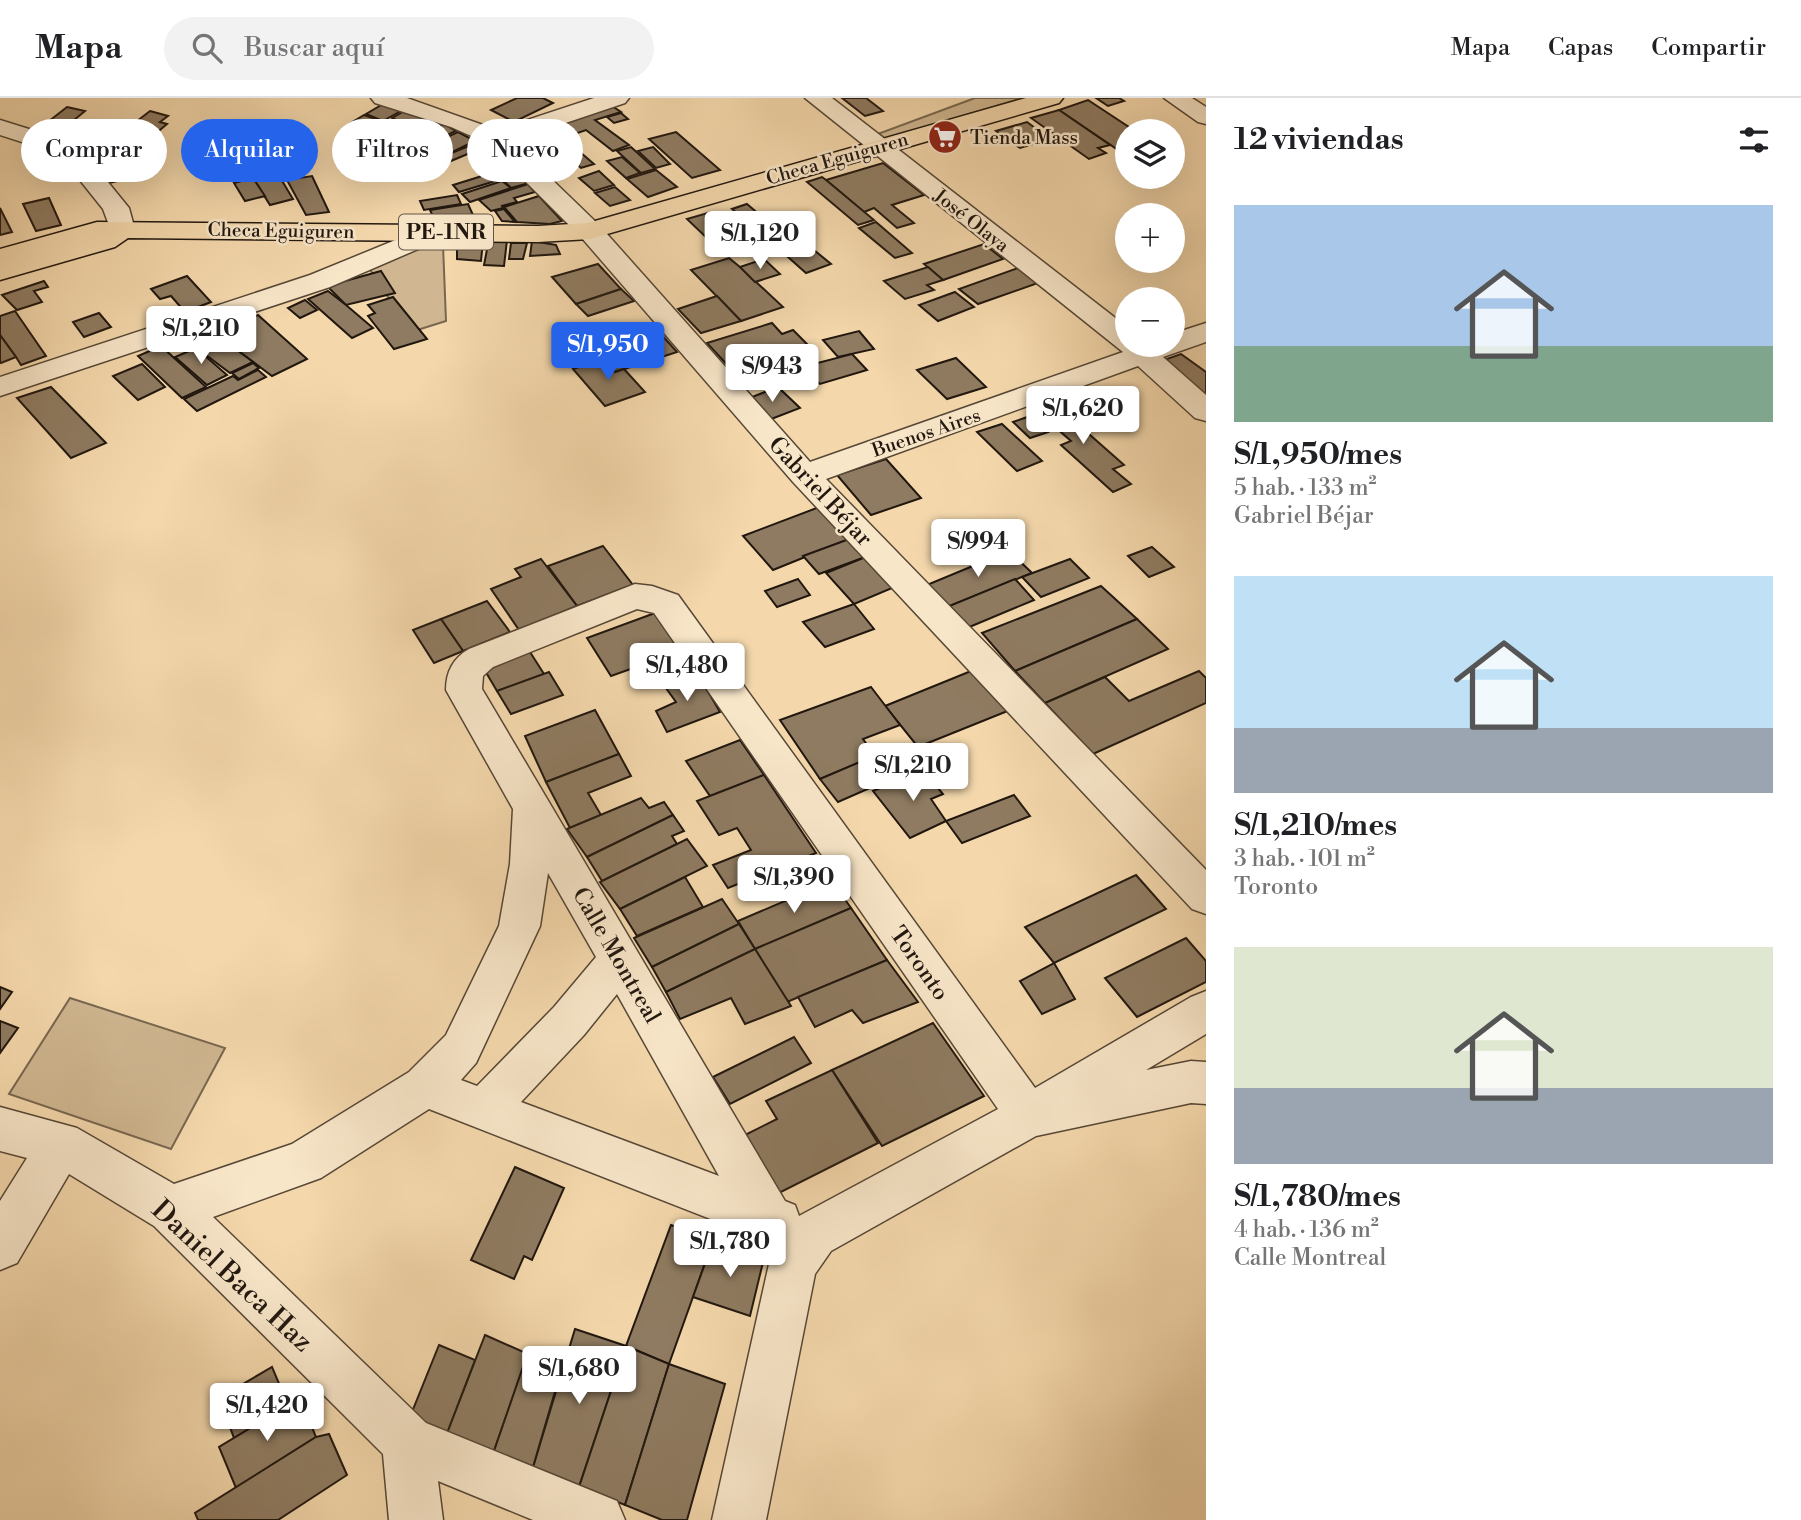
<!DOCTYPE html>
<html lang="es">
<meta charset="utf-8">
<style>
:root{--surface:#fff;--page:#f2f2f2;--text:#202124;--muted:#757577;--line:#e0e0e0;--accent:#2563eb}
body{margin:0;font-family:"Libre Bodoni",serif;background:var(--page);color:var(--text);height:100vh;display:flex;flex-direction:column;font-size:26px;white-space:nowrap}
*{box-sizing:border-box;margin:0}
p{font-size:23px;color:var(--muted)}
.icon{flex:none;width:38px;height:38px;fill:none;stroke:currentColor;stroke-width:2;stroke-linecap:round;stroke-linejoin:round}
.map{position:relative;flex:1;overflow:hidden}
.panel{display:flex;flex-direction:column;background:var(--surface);width:595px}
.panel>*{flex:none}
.banner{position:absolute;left:21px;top:21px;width:665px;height:63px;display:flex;gap:14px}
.tools{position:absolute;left:1115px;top:21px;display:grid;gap:14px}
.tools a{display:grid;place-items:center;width:70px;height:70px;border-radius:50%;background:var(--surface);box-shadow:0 7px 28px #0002;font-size:35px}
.price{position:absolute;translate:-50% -60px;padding:0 16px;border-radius:7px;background:#fff;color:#222;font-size:23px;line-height:46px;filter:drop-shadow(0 2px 4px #0008)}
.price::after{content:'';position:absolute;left:50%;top:42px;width:21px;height:16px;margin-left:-10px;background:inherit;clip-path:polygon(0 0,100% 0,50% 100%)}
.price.selected{background:var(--accent);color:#fff}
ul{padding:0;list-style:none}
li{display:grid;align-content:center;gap:14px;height:371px;padding:0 28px}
li span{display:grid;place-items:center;height:217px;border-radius:0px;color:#555}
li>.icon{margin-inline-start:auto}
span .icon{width:126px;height:126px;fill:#fffc;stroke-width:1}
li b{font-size:30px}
h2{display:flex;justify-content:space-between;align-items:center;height:84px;padding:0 28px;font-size:30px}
.tag{padding:0 24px;border-radius:32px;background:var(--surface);box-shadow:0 7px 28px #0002;font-size:24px;line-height:63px}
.tag.selected{background:var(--accent);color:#fff}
header{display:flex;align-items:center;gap:42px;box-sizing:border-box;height:98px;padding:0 35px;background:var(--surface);border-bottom:2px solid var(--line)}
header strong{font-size:33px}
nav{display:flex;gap:38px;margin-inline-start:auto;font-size:24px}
.search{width:490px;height:63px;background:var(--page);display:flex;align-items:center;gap:18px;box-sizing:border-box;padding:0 24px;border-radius:38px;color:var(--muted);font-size:26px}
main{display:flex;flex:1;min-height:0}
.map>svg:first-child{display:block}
.green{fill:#d0b791;stroke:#786750;stroke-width:2}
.building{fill:#8f7b61;stroke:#21170f;stroke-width:2}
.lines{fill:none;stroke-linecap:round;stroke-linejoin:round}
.minor-casing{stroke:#564736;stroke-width:3}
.major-casing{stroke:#21170f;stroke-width:3}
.minor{fill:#f8e6c9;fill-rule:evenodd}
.major{fill:#f4d8ac;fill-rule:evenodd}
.labels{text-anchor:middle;stroke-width:5;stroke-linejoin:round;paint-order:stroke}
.far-poi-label{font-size:19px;fill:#21170f;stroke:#f8e6c9;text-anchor:start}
.far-street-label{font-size:19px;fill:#21170f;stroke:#f8e6c9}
.shield{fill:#f8e6c9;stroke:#625547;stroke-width:2}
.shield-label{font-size:21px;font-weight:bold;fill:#21170f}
.street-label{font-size:23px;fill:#21170f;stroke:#f8e6c9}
.near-street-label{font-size:28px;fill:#21170f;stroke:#f8e6c9}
</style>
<header>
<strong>Mapa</strong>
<div class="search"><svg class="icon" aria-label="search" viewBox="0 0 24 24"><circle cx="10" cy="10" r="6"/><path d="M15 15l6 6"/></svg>Buscar aquí</div>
<nav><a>Mapa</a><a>Capas</a><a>Compartir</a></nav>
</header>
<main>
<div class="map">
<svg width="1206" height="1422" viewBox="0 0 1206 1422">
<rect width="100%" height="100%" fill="#f4d8ac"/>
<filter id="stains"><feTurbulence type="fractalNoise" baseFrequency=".00286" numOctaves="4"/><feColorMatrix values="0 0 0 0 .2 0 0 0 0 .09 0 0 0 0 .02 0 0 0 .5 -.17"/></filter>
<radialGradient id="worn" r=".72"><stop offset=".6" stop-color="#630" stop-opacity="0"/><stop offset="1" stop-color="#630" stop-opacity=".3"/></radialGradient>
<g class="green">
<path d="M975 0H1022L882 42 875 37Z"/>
<path d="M413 147H443L446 223 411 234 367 167Z"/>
<path d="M70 900 225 950 171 1051 9 996Z"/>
</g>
<g class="building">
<path d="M517 0H543L553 5 514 24 491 12Z"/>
<path d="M842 0H866L883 13 865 18Z"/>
<path d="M1096 0H1119L1124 3 1108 8Z"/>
<path d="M1088 2 1135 33H1127V58L1059 12Z"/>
<path d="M388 3 406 10 383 23 366 16Z"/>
<path d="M612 8 621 14 595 22 629 47 613 53 586 32 563 40 549 29Z"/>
<path d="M67 9 85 13 62 32 44 27Z"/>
<path d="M408 11 426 19 410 28 392 20Z"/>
<path d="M1059 12 1110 47 1098 50 1106 55 1089 61 1031 20Z"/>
<path d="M150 13 168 18 160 24 167 26 154 37 135 41 119 37Z"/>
<path d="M621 15 628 21 614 25 607 19Z"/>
<path d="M364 17 382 23 367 33 349 26Z"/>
<path d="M427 20 440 26 391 51 379 45Z"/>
<path d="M397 23 409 28 398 34 386 29Z"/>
<path d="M1027 24 1050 41 1020 50 996 33Z"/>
<path d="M444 26 456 33 434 43 422 36Z"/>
<path d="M385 30 396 34 377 45 366 40Z"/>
<path d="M458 34 475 43 442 59 425 49Z"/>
<path d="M676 34 720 72 692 80 649 41Z"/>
<path d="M421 38 432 44 423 48 411 42Z"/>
<path d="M567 43 579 53 558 60 546 50Z"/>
<path d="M113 45 133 79 105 86 85 52Z"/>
<path d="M476 45 482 50 439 68 432 63Z"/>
<path d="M631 49 655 71 641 75 617 53Z"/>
<path d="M653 49 670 66 656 70 638 53Z"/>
<path d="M263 51 293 101 270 107 238 56Z"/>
<path d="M580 54 594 66 581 70 568 58Z"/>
<path d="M622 59 640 75 626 80 607 63Z"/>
<path d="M242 62 249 73 229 78 221 68Z"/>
<path d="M883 65 924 97 892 107 914 125 897 130 874 110 864 114 826 82Z"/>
<path d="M513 69 529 85 511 90 495 74Z"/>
<path d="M656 72 677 89 648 99 627 81Z"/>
<path d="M599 73 614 87 594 93 579 80Z"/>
<path d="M495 74 502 81 459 94 453 87Z"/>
<path d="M312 78 329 114 306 117 287 82Z"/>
<path d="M822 79 826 82 874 122 858 127 807 84Z"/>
<path d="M253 80 265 98 245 103 234 85Z"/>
<path d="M502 83 511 90 470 104 462 96Z"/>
<path d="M528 86 535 94 514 100 517 104 502 108 503 110 491 113 479 102Z"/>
<path d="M615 89 630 102 610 108 595 95Z"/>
<path d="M457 97 461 106 424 112 420 103Z"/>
<path d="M539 98 562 123 550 126 517 124 504 109Z"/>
<path d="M49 100 61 127 36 133 23 106Z"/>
<path d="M468 106 473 117 435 123 430 112Z"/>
<path d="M747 106 774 129 783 126 803 143 779 151 732 111Z"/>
<path d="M0 110 12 134 0 137Z"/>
<path d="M504 111 515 124 502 123 495 113Z"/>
<path d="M711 114 736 138 712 145 687 121Z"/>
<path d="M876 124 912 155 895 160 859 130Z"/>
<path d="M489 141 507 142 504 168 484 167Z"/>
<path d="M457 142 483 143 481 163 457 161Z"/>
<path d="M532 143 556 147 560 156 530 158Z"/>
<path d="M803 143 831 166 806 175 779 151Z"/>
<path d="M511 145H527L523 161H509Z"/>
<path d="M984 146 1003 161 943 182 924 166Z"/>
<path d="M729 160 740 169 783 209 741 223 691 172Z"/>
<path d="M764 161 780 176 755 184 740 169Z"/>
<path d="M598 166 621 191 576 206 552 179Z"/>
<path d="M928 169 943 182 927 187 934 192 905 201 884 183Z"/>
<path d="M1018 170 1038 185 978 206 959 191Z"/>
<path d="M381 173 395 195 346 207 327 188Z"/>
<path d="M187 178 211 204 185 214 171 198 160 201 151 191Z"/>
<path d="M44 183 48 189 34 193 42 204 17 212 2 197Z"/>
<path d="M621 191 634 203 588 218 576 206Z"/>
<path d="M328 193 346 207 373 230 352 240 308 201Z"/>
<path d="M955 194 974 209 938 223 919 207Z"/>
<path d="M717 198 741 223 701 235 678 211Z"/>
<path d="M393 199 427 241 394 251 368 218 375 215 368 207Z"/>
<path d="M305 202 317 212 300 220 288 210Z"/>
<path d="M15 213 46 258 21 267 16 259 0 237V218Z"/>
<path d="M99 215 111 229 84 239 73 224Z"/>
<path d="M258 217 307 261 272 278 217 237Z"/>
<path d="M201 225 253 264 230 275 178 236Z"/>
<path d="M772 225 782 236 793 232 807 246 731 271 707 245Z"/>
<path d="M859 233 874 251 838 259 823 242Z"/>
<path d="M660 235 677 254 615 274 598 254Z"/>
<path d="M0 237 16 259 1 265 0 263Z"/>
<path d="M161 248 206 289 182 300 138 258Z"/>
<path d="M196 250 227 277 207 287 175 259Z"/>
<path d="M852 256 867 272 820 286 802 269Z"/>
<path d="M1181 256 1206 274V297L1161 263Z"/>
<path d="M773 257 788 272 746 286 731 271Z"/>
<path d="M956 260 986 289 947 301 917 272Z"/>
<path d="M604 261 615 274 624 271 645 294 605 308 573 271Z"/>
<path d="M253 265 259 270 239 281 232 275Z"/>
<path d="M142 266 165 289 138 302 113 278Z"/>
<path d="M258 272 266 279 197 313 184 301 233 278 238 282Z"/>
<path d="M51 289 106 345 71 360 17 300Z"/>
<path d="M778 289 800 310 766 323 744 302Z"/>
<path d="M1047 299 1124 367 1113 371 1131 386 1113 394 1061 347 1071 343 1029 306Z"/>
<path d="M1030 318 1048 334 1030 340 1013 324Z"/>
<path d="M1002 326 1042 363 1017 373 977 334Z"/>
<path d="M886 361 921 400 871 417 837 377Z"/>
<path d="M822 408 852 440 773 472 743 438Z"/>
<path d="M852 440 868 458 819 476 803 458Z"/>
<path d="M603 448 633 487 577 508 548 468Z"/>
<path d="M1152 449 1174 469 1149 479 1128 458Z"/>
<path d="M1009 453 1032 475 947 509 922 489Z"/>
<path d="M868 458 897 488 854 506 826 475Z"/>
<path d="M541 461 577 508 519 532 491 491 521 479 515 471Z"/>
<path d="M1070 461 1089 480 1041 499 1022 479Z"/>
<path d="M798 481 810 497 777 509 765 493Z"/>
<path d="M1015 481 1034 502 967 530 947 509Z"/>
<path d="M1101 488 1137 521 1015 573 982 535Z"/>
<path d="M487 503 510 534 463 553 441 521Z"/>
<path d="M854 506 874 531 825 549 803 524Z"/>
<path d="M655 515 681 553 611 578 587 540Z"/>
<path d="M441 521 463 553 434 565 413 532Z"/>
<path d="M1137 521 1168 551 1045 605 1015 573Z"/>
<path d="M530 554 544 576 497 593 484 571Z"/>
<path d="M976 571 1010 612 918 649 885 608Z"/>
<path d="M696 573 720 614 667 634 656 613 676 604 663 586Z"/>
<path d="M1199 573 1206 580V605L1093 656 1045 605 1105 579 1129 603Z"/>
<path d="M549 574 563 597 511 616 497 593Z"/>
<path d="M871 589 900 627 863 641 875 658 820 681 780 622Z"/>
<path d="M595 612 619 656 546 684 525 638Z"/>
<path d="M740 642 764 677 710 698 686 663Z"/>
<path d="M895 649 913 671 838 704 820 681Z"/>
<path d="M619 656 631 678 588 695 601 717 570 730 546 684Z"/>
<path d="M923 672 943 696 931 701 946 723 910 740 873 693Z"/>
<path d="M764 677 816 755 728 790 713 767 751 752 737 730 719 737 697 703Z"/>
<path d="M1014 697 1030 718 962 745 946 723Z"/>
<path d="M641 700 649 710 664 704 673 717 587 759 567 731Z"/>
<path d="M673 717 684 733 672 738 677 746 602 783 587 759Z"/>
<path d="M687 741 707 768 620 811 600 784Z"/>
<path d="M1136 777 1166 811 1054 865 1025 829Z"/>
<path d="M685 779 703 809 637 838 620 811Z"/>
<path d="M832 783 851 810 755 851 738 823Z"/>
<path d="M722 801 739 826 652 869 634 840Z"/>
<path d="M851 810 887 862 787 904 755 851Z"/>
<path d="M739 826 755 851 666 894 652 869Z"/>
<path d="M1186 840 1206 863V884L1137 919 1105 880Z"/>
<path d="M755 851 791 908 745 926 731 900 680 921 666 894Z"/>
<path d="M887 862 918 904 863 925 852 912 815 929 798 899Z"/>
<path d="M1054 865 1075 901 1042 916 1020 883Z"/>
<path d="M0 889 12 894 0 911Z"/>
<path d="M0 923 18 930 0 955Z"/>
<path d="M933 925 984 998 882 1048 832 972Z"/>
<path d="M794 939 811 965 730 1006 713 979Z"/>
<path d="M832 972 878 1045 771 1099 737 1041 777 1021 766 1003Z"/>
<path d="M515 1069 564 1090 532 1162 524 1158 514 1181 471 1162Z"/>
<path d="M671 1127 713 1143 669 1266 626 1248Z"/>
<path d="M713 1143 764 1160 750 1218 693 1199Z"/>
<path d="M575 1231 626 1248 579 1389 533 1369Z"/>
<path d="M485 1237 528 1256 494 1353 447 1335Z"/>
<path d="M439 1247 475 1262 447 1335 410 1319Z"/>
<path d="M626 1248 669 1266 625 1407 579 1389Z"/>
<path d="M526 1260 561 1273 533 1369 494 1353Z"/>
<path d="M669 1266 725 1286 687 1422H662L625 1407Z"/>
<path d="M272 1269 288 1307 234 1340 219 1300Z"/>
<path d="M300 1300 316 1339 236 1390 219 1349Z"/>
<path d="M329 1336 347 1377 278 1422H198L195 1415 316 1339Z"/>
</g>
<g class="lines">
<g class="minor-casing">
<g id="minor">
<path d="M371 0H407L497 32 594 0H629L625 5 512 43 599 127 810 364 1123 254 805 0H832L1127 229V247H1172V236L1206 225V244L1163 259 1206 297V323L1195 320 1138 268 826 381 1206 772V816L1192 811 793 384 581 139 487 45 451 29 375 5Z"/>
<path d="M1164 0H1192L1206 9V26L1198 24Z"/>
<path d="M0 22 77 46 129 110 135 132 131 138H113L103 111 59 56 0 37Z"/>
<path d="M437 125 446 127 450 133 446 139 330 189 0 298V279L310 177Z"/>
<path d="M635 486 652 488 678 497 1035 990 1191 899 1206 893V936L1146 972 1191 963 1206 964V1006L1191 1005 1036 1038 831 1153 815 1176 766 1422H712L769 1166 777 1147 429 1011 321 1080 213 1119 426 1325 617 1403 625 1422H533L438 1383 443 1422H389L383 1356 154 1128 69 1076 17 1165 0 1172V1103L27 1060 0 1053V1009L77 1030 174 1086 292 1046 409 974 446 937 499 828 510 766 513 711 446 592C446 574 453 560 469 551ZM637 511 654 515 998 1011 799 1118 795 1107 785 1103 482 591 483 578 493 569ZM548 775 596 859 554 909 477 988 461 982 476 965 540 828ZM617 896 719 1078 521 1004 584 937Z"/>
</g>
</g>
<g class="major-casing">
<path id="major" d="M1026 0H1063L1059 5 590 141 538 144 128 140 115 149 0 182V151L97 124 538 128 588 125Z"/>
</g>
<use href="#minor" class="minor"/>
<use href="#major" class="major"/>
</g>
<defs>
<g id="supermarket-disc" transform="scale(1.75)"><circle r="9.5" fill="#8f2418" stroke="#f8e6c9"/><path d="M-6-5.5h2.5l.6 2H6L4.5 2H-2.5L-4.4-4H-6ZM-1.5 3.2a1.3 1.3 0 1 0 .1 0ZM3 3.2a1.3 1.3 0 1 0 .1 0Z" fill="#fff"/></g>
</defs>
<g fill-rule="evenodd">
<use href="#supermarket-disc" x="945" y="39"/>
</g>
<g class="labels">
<g class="far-poi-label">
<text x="970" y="46">Tienda Mass</text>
</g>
<g class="far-street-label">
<text transform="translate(837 60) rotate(-16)" y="7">Checa Eguiguren</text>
<text transform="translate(972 122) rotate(38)" y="7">José Olaya</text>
<text transform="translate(281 132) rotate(1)" y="7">Checa Eguiguren</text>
<text transform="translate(926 334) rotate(-19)" y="7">Buenos Aires</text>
</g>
<rect class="shield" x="399" y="116.5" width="94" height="35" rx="5"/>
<g class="shield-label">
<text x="446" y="141">PE-1NR</text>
</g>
<g class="street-label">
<text transform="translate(821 393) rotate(47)" y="8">Gabriel Béjar</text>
<text transform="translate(617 857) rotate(60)" y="8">Calle Montreal</text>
<text transform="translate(920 865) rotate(55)" y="8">Toronto</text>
</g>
<g class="near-street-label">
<text transform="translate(233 1177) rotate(43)" y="10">Daniel Baca Haz</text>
</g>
</g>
<rect width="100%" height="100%" filter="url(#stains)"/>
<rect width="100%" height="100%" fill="url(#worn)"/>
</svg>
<div class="tools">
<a><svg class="icon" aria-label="layers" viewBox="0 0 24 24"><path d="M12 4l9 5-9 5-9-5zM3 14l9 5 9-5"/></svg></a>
<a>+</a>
<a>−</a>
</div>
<b class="price" style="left:760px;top:173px">S/1,120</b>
<b class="price" style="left:201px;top:268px">S/1,210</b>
<b class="price selected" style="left:608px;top:284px">S/1,950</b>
<b class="price" style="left:772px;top:306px">S/943</b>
<b class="price" style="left:1083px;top:348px">S/1,620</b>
<b class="price" style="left:978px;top:481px">S/994</b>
<b class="price" style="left:687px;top:605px">S/1,480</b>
<b class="price" style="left:913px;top:705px">S/1,210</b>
<b class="price" style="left:794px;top:817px">S/1,390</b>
<b class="price" style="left:730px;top:1181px">S/1,780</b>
<b class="price" style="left:579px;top:1308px">S/1,680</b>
<b class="price" style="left:267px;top:1345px">S/1,420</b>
<div class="banner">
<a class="tag">Comprar</a>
<a class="tag selected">Alquilar</a>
<a class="tag">Filtros</a>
<a class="tag">Nuevo</a>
</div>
</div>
<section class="panel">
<h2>12 viviendas<svg class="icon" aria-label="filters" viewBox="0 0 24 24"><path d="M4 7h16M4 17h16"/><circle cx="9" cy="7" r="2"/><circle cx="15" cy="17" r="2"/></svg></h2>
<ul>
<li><span style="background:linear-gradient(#a9c7e8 65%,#7fa58c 0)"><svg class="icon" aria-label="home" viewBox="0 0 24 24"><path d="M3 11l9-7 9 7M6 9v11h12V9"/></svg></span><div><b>S/1,950/mes</b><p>5 hab. · 133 m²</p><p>Gabriel Béjar</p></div></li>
<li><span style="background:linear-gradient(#bfe0f5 70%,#9aa5b1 0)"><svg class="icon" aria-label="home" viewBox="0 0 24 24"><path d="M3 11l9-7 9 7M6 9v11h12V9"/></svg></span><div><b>S/1,210/mes</b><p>3 hab. · 101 m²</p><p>Toronto</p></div></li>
<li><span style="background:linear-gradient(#dfe7d0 65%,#9aa5b1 0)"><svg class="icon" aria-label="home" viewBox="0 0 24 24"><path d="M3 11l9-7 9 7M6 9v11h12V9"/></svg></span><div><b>S/1,780/mes</b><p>4 hab. · 136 m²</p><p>Calle Montreal</p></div></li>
</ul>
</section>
</main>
